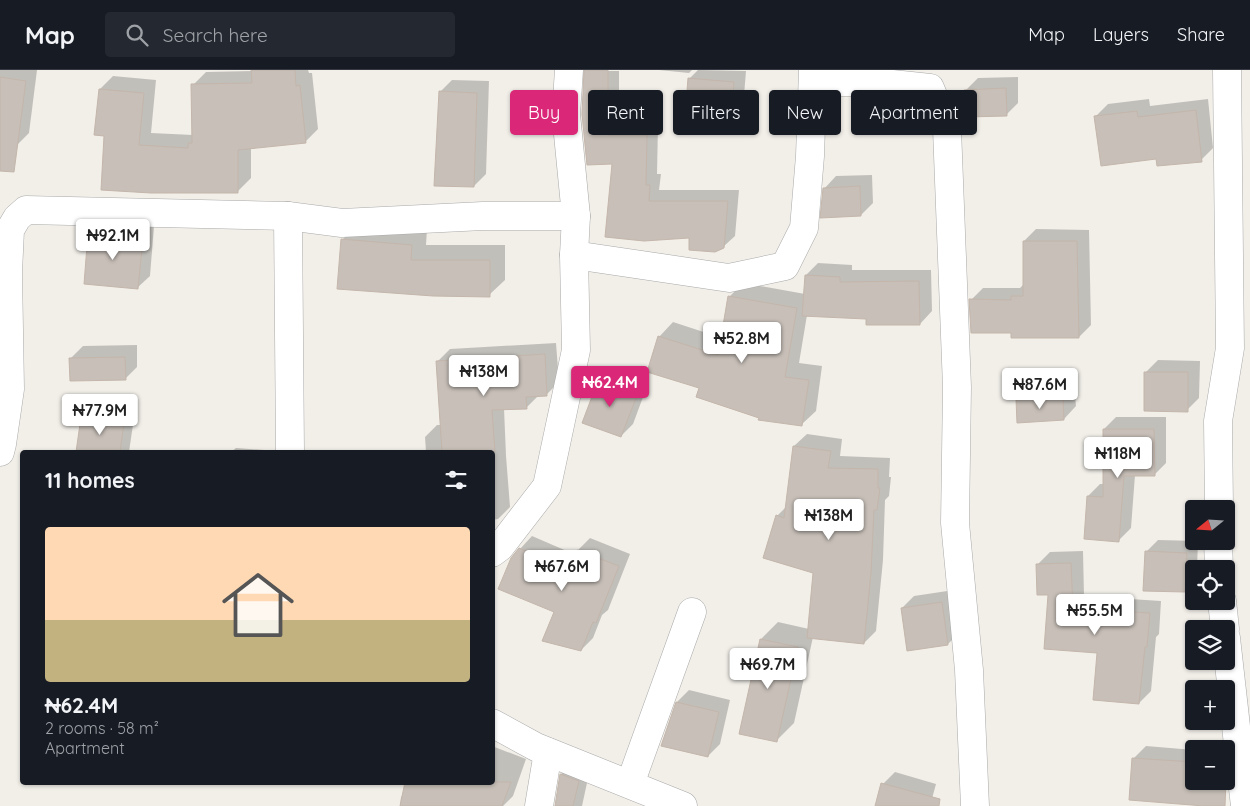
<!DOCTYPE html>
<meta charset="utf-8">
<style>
:root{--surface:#171b24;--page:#242831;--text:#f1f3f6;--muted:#9ea1a6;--line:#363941;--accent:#db2777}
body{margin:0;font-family:Quicksand,sans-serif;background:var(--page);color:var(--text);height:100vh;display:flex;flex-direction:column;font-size:19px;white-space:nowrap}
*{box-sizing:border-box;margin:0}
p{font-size:16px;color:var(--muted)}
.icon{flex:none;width:28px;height:28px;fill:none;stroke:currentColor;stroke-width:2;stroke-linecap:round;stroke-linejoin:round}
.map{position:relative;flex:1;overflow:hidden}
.drawer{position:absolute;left:20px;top:380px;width:475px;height:335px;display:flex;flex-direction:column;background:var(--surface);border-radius:5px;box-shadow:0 1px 4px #0004}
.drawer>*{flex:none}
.top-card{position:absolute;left:510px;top:20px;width:475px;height:45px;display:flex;gap:10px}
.needle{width:32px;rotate:252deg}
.buttons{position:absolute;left:1185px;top:430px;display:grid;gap:10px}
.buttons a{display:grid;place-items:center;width:50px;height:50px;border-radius:5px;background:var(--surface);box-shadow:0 1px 4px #0004;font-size:25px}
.price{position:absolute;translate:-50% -42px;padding:0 11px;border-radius:5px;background:#fff;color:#222;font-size:16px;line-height:32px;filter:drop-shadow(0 1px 2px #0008)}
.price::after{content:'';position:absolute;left:50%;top:30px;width:15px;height:11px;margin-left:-8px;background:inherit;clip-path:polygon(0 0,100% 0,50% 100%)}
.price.current{background:var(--accent);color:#fff}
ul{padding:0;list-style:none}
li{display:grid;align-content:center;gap:10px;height:265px;padding:0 25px}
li+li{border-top:1px solid var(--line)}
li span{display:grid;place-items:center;height:155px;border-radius:5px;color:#555}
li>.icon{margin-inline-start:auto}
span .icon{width:90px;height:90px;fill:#fffc;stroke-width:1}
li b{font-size:21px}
h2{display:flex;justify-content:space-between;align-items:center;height:60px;padding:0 25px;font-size:21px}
.pill{padding:0 18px;border-radius:5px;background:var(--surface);box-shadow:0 1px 4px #0004;font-size:18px;line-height:45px}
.pill.current{background:var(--accent);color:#fff}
header{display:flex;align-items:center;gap:30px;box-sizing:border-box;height:70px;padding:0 25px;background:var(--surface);border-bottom:1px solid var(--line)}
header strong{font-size:24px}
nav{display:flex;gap:28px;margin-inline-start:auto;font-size:18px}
.search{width:350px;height:45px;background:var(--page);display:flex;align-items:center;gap:12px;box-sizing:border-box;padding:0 18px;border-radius:5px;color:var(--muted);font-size:19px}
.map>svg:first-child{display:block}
.shadow{fill:#0003}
.building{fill:#c7bfb8;stroke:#c4b6ab}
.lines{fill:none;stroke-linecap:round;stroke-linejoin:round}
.minor-casing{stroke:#a9a9a9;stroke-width:29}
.minor{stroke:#fff;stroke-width:28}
</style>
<header>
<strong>Map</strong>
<div class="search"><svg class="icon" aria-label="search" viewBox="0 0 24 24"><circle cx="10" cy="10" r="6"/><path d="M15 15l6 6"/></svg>Search here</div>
<nav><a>Map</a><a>Layers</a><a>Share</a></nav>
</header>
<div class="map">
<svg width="1250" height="736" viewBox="0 0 1250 736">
<rect width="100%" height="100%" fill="#f2efe9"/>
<g class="shadow">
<path d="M0 0H37L29 63 17 75 0 72Z"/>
<path d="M252 0H308L309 3H312L318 59 305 72 251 77V108L238 121 106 65 100 19 113 6 156 10 151 63 193 65V15L206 2 253 1Z"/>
<path d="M659 0H692L689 3Z"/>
<path d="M698 0 746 1 742 50 730 62 689 9Z"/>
<path d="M597 1H619V54H658L657 104H661L659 120H739L735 166 723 177 690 166 644 170 614 93H588Z"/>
<path d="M1018 7V33L1006 45 966 20 978 8Z"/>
<path d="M452 10 489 11 486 104 474 116 440 22Z"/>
<path d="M1149 29 1150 36 1208 29 1213 78 1201 90 1096 46 1108 34Z"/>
<path d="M872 105 873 133 861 145 824 119 836 106Z"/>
<path d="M102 151 154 156 150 206 137 218 85 213 89 163Z"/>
<path d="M358 154 427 159 426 175H505V210L489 225 342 170Z"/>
<path d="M1036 159 1089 160 1091 255 1079 267 1012 262 971 230 983 218H1020L1024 214V171Z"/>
<path d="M818 193 852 195V200H931L932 241 920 254 868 248 807 245 799 293 822 296 816 341 801 355 760 347 700 317 659 267 673 252 722 268 729 227 743 213 805 224 806 205Z"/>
<path d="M556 273 559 312 547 324 538 326 526 338H504L506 386 510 437 498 449 492 450V382H426L425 367 437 355H441L438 291 450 279Z"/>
<path d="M137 275V297L125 309 71 288 83 276Z"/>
<path d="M1158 290 1200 291 1199 328 1187 340 1146 302Z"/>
<path d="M612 297 649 311 633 354 621 366 600 309Z"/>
<path d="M1074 315 1076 336 1064 349 1017 330 1029 318Z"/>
<path d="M94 335 135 341 129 382H77L82 347Z"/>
<path d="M1116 347H1166V393L1154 405H1135L1131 458 1119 470 1088 426 1100 414H1105L1104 359Z"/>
<path d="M807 364 842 369 840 386 890 388 889 407H891L889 426 885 430 883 490 876 561 864 573 813 567 794 653 776 671 761 569 778 552 809 559 814 502 777 446 787 436 794 376Z"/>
<path d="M236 378 278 381V382H231Z"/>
<path d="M532 466 576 485 578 480 590 468 630 484 608 540 602 545 593 568 581 580 556 541 520 479Z"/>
<path d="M1158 470 1198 471 1197 499H1194V512L1185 521 1146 482Z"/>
<path d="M1083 481 1084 526 1161 531 1159 564 1156 567 1151 621 1139 633 1050 524 1038 494 1050 482Z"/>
<path d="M954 520 960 562 948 574 902 538 914 526Z"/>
<path d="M689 620 730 630 720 674 708 686 663 675 677 632Z"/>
<path d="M492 676 526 689 513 726 503 736H400L401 727 403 725 492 712Z"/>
<path d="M1146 676 1194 680V711L1134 688Z"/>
<path d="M573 692 590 699 582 736H556L561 704Z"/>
<path d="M895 702 936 714 930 736H877L883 714Z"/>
</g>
<g class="building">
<path d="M251 0H295L296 16 300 15 306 73 238 80V123H151L101 120 104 66 94 65 99 19 144 23 139 75 188 78V73H192L191 14 252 13Z"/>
<path d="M584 0H608V65H647L646 115H650L649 131H728L724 178 715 182 689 180V168L644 171 605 167 612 94 587 95 582 44Z"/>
<path d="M0 7 26 11 14 102 0 101Z"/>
<path d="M688 8 734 12 730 64 684 60Z"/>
<path d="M1006 18 1007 46 965 47 964 20Z"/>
<path d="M439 21 477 23 474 117 434 116Z"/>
<path d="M1196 40 1202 92 1157 96 1156 89 1101 96 1094 46 1137 41 1138 47Z"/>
<path d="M860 116 861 146 820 148 823 118Z"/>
<path d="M88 163 143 168 138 219 84 214Z"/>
<path d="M341 169 412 175 411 190H490V227L433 226 337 219Z"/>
<path d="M1023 171H1077L1079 268H1011V263H971L969 229 1011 230V226H1023Z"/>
<path d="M805 205 840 207V212L919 211 920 255H866V249L802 246Z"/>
<path d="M728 226 797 238 785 307 809 310 802 356 758 350 759 348 696 327 699 318 647 302 658 266 718 285Z"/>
<path d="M545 284 547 326 526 327 527 339 492 340 495 382H442L436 291Z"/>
<path d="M125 287 126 310 70 311 69 288Z"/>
<path d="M1144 302H1188V342L1144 341Z"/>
<path d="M599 308 638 323 621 367 582 353Z"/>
<path d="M1063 326 1064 350 1017 353 1016 329Z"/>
<path d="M81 347 124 353 120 382H76Z"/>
<path d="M1103 359H1154L1155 406H1124L1119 472 1084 469 1087 426 1103 427Z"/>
<path d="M793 376 831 381 828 398 878 399V418H880L877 440H874L871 503 864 574 807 568 813 503 763 488 776 445 784 448Z"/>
<path d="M519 478 570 499 577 480 619 496 596 553 593 552 581 581 542 571 554 542 498 519 511 488Z"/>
<path d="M1145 481 1187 483 1185 522 1143 521Z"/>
<path d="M1071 493 1073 538 1150 543 1147 577H1145L1139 634 1093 630 1097 583 1044 579 1048 525H1037L1036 494Z"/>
<path d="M942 532 948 575 907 581 901 538Z"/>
<path d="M760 569 798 577 777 672 739 664Z"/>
<path d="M676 632 719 642 708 687 661 676Z"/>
<path d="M1132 688 1194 692V711H1226L1225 736H1204L1129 730Z"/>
<path d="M560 704 579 711 573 736H555Z"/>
<path d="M405 712H511L502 736H400Z"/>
<path d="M881 713 940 729 939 736H875Z"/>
</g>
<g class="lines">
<g class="minor-casing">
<g id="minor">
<path d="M813 12H874L930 18 947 59 957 317 955 453 969 600 975 736"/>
<path d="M288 146 290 382"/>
<path d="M574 185 729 208 785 196 804 158 810 86 813 0"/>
<path d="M0 382 2 374 10 319 8 202 10 160 17 148 26 140 288 146 342 153 483 146H576"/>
<path d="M1219 439 1218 351 1230 278 1227 0"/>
<path d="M1218 471 1219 499"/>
<path d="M492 483 500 477 547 416 576 280 574 185 576 146 566 44 569 0"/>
<path d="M1222 531 1225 559"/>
<path d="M1226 568 1245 736"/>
<path d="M492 653 536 677 683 736"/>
<path d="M630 714 692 542"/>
<path d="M539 736 548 682"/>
</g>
</g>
<use href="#minor" class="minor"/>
</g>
</svg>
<div class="buttons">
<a><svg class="needle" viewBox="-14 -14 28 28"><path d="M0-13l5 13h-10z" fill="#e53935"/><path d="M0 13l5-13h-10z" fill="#9ea1a6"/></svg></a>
<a><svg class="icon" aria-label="locate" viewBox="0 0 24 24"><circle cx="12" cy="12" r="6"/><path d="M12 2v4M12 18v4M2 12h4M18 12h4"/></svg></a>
<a><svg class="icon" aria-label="layers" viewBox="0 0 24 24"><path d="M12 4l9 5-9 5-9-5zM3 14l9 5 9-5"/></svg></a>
<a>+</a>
<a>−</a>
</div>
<b class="price" style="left:113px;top:191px">₦92.1M</b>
<b class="price" style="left:742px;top:294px">₦52.8M</b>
<b class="price" style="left:484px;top:327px">₦138M</b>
<b class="price current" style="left:610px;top:338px">₦62.4M</b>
<b class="price" style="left:1040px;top:340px">₦87.6M</b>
<b class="price" style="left:100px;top:366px">₦77.9M</b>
<b class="price" style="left:1118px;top:409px">₦118M</b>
<b class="price" style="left:829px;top:471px">₦138M</b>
<b class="price" style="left:562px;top:522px">₦67.6M</b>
<b class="price" style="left:1095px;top:566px">₦55.5M</b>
<b class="price" style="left:768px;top:620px">₦69.7M</b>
<div class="top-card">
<a class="pill current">Buy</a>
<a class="pill">Rent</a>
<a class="pill">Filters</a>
<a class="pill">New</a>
<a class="pill">Apartment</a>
</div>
<section class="drawer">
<h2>11 homes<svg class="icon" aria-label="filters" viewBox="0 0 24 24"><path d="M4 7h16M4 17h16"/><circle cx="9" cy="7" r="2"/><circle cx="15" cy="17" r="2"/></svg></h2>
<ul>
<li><span style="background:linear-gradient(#ffd9b3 60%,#c2b280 0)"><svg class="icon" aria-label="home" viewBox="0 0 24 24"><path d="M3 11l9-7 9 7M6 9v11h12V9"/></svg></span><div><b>₦62.4M</b><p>2 rooms · 58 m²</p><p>Apartment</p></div></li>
</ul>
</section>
</div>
